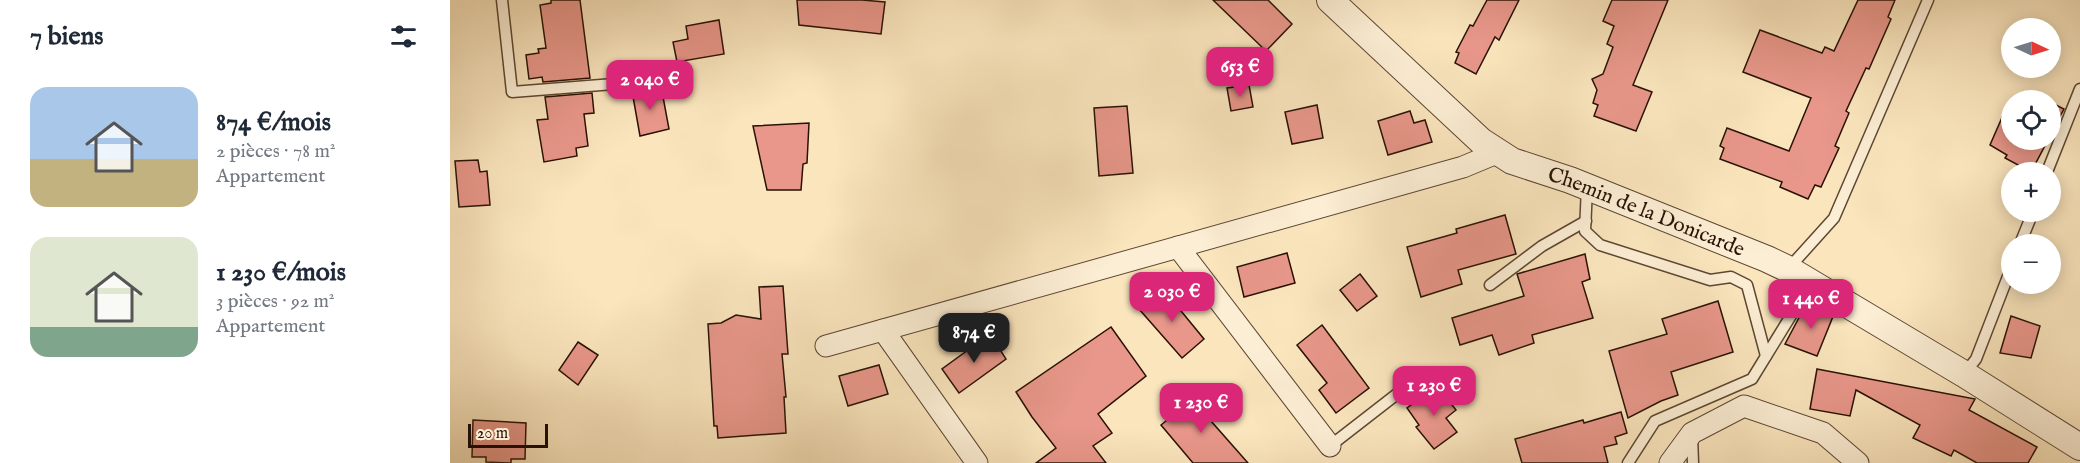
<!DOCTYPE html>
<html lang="fr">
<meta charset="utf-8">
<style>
:root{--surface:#fff;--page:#f6f6f7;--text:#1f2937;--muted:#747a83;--accent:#db2777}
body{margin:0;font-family:"IM FELL English",serif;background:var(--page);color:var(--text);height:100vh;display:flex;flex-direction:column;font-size:22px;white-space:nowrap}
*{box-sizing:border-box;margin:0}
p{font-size:20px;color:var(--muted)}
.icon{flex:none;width:33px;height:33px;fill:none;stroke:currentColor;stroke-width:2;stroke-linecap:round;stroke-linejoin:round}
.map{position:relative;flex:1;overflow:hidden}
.drawer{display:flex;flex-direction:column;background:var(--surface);width:450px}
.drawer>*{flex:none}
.needle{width:39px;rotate:94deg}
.tools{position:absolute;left:1551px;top:18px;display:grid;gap:12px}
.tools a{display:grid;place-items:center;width:60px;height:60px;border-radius:50%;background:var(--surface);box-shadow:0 3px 15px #0003;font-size:30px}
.scale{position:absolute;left:18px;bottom:15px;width:80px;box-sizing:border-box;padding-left:6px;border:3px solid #291205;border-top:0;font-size:16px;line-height:21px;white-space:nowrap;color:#291205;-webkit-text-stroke:4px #fceed4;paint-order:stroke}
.price{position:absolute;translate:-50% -51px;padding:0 14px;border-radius:12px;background:var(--accent);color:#fff;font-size:20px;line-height:39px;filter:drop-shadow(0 2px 3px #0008)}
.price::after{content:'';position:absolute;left:50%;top:36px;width:18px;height:14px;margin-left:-9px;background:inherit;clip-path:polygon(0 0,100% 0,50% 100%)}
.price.selected{background:#222;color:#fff}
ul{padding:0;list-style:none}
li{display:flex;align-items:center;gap:18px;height:150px;padding:0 30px}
li span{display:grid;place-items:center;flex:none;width:168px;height:120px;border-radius:18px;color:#555}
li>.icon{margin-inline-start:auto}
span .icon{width:72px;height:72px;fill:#fffc;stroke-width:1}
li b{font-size:26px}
h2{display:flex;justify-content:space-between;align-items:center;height:72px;padding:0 30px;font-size:26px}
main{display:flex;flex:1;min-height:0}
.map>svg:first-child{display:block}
.building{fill:#e8978a;stroke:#291205;stroke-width:1.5}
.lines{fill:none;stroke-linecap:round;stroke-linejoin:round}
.service-casing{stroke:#5d4733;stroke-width:13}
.minor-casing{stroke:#5d4733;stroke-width:23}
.tertiary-casing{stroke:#5d4733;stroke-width:28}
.service{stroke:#fceed4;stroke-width:10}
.minor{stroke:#fceed4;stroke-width:21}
.tertiary{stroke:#fceed4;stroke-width:26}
.labels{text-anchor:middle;stroke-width:6;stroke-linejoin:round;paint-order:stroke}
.street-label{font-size:21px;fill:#291205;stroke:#fceed4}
</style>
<main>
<section class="drawer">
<h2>7 biens<svg class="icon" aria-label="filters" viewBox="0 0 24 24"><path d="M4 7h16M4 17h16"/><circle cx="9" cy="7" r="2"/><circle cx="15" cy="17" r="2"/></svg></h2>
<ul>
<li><span style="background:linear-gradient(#a9c7e8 60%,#c2b280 0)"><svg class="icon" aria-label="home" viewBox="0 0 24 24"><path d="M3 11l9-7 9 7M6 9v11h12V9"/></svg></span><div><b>874 €/mois</b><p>2 pièces · 78 m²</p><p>Appartement</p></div></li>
<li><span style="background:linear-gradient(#dfe7d0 75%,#7fa58c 0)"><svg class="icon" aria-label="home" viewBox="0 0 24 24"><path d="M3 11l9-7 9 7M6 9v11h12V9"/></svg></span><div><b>1 230 €/mois</b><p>3 pièces · 92 m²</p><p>Appartement</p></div></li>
</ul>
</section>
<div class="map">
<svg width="1630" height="463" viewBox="0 0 1630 463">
<rect width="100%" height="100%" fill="#fae5bd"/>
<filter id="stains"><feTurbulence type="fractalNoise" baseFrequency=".00333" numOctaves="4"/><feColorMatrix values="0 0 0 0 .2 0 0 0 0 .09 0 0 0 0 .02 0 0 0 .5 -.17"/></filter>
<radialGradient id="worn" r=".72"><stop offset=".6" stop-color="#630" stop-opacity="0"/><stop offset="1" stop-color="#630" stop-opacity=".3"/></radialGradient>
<g class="building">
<path d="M101 0H130L140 78 93 82 92 77 79 79 76 55 89 53 88 49 96 48 90 5 101 3Z"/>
<path d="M347 0H412L435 2 431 34 349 25Z"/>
<path d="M763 0H818L842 24 816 51Z"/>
<path d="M1037 0H1069L1049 40 1045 37 1026 74 1005 63 1009 53 1006 52 1020 25 1023 26Z"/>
<path d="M1162 0H1218L1183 85 1202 92 1186 131 1144 116 1148 105 1143 103 1147 90 1142 79 1153 74 1163 47 1157 44 1164 26 1153 21Z"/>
<path d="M1408 0H1445L1438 17 1441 19 1419 69 1416 68 1396 111 1399 113 1385 146 1389 148 1371 187 1365 185 1358 199 1330 187 1332 182 1270 159 1274 148 1270 146 1277 128 1339 151 1361 98 1293 72 1310 30 1372 53 1375 47 1384 51Z"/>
<path d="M269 20 274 54 227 62 223 42 238 39 236 26Z"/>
<path d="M799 85 803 107 781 111 777 88Z"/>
<path d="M211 86 219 129 190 136 182 91Z"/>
<path d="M142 93 144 113 134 114 138 146 126 148 127 156 94 162 87 120 98 119 95 97Z"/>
<path d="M1600 102 1614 109 1600 134Z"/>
<path d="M867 105 873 138 842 144 835 112Z"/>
<path d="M677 106 683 173 649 176 644 108Z"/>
<path d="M960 111 964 123 975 120 982 142 938 155 928 121Z"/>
<path d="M1554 113 1562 116V140H1598L1581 172 1555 158 1557 155 1540 145Z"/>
<path d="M359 123 357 163 353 164 351 190H317L303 126Z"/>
<path d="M28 160 30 172 37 171 40 205 9 207 5 161Z"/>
<path d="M1055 215 1066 254 1008 270 1012 284 971 297 957 247 1007 233 1006 229Z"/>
<path d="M837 253 845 283 794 297 787 267Z"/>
<path d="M1135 254 1140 279 1132 282 1143 318 1082 335 1084 343 1049 355 1042 335 1010 345 1002 318 1074 296 1067 274Z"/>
<path d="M910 274 927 296 907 311 890 290Z"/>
<path d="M333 286 338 354H332L336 397H334L336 433 268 438 267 426H264L258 324 271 323 286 315 311 319 309 287Z"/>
<path d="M713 289 754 339 732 358 689 309Z"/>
<path d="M1268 301 1283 352 1221 372 1228 395 1211 401 1178 418 1159 351 1217 334 1212 319Z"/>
<path d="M1361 304 1369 305 1384 314 1367 356 1335 344 1351 314Z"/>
<path d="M1561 316 1590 326 1581 358 1550 353Z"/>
<path d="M872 325 919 388 886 413 869 390 877 383 847 345Z"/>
<path d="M661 327 696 376 648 414 662 433 643 446 656 463H586L606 448 582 417 566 392Z"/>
<path d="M540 334 556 359 509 393 492 369Z"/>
<path d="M128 342 148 355 128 385 109 370Z"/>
<path d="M429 365 438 394 398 406 389 376Z"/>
<path d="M1367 369 1525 399 1519 410 1587 447 1578 463H1527L1504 450 1501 456 1463 438 1470 425 1406 390 1400 416 1360 409Z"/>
<path d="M987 386 1006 410 996 418 1007 432 984 449 966 427 969 425 957 408Z"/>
<path d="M751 392 769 415 761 421 798 463H743L711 425Z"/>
<path d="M1171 412 1177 433 1165 437 1167 444 1154 447 1158 463H1072L1065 439 1133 420 1134 423Z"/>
<path d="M23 420 76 423 75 459H61V463H59L36 462V457H22Z"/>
</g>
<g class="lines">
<g class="service-casing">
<g id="service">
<path d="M52 0 62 92 189 82"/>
<path d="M1597 172 1630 89"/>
<path d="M1137 187 1135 231 1150 245 1260 280 1281 277 1297 285 1316 356"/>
<path d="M1570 244 1583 212"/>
<path d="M1338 269 1384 218 1478 0"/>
<path d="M1040 285 1092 246 1136 221"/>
<path d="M1514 374 1526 359 1562 266"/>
<path d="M1242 436 1243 463"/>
<path d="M880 446 956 387"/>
<path d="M1178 463 1205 421 1302 379 1361 283"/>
</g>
</g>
<g class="minor-casing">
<g id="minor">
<path d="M728 247 880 446"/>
<path d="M433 330 527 463"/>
<path d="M376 346 1013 167 1049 152"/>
<path d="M1220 463 1242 433 1294 406 1373 433 1408 463"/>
</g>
</g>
<g class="tertiary-casing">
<g id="tertiary">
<path id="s1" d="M880 0 1031 141 1062 161 1120 180 1317 259 1338 269 1514 374 1630 447"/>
</g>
</g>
<use href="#service" class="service"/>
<use href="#minor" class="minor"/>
<use href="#tertiary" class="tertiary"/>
</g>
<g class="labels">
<g class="street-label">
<text dy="7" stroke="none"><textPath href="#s1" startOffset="387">Chemin de la Donicarde</textPath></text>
</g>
</g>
<rect width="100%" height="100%" filter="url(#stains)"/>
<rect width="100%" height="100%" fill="url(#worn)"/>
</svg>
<div class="tools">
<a><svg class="needle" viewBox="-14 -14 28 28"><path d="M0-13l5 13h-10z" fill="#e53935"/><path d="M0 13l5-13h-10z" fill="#747a83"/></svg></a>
<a><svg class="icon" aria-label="locate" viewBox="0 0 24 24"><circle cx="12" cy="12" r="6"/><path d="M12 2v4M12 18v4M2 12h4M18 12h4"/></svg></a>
<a>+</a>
<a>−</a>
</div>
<div class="scale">20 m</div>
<b class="price" style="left:790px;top:98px">653 €</b>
<b class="price" style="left:200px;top:111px">2 040 €</b>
<b class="price" style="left:722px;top:323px">2 030 €</b>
<b class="price" style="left:1361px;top:330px">1 440 €</b>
<b class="price selected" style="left:524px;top:364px">874 €</b>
<b class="price" style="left:984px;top:417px">1 230 €</b>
<b class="price" style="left:751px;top:434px">1 230 €</b>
</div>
</main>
